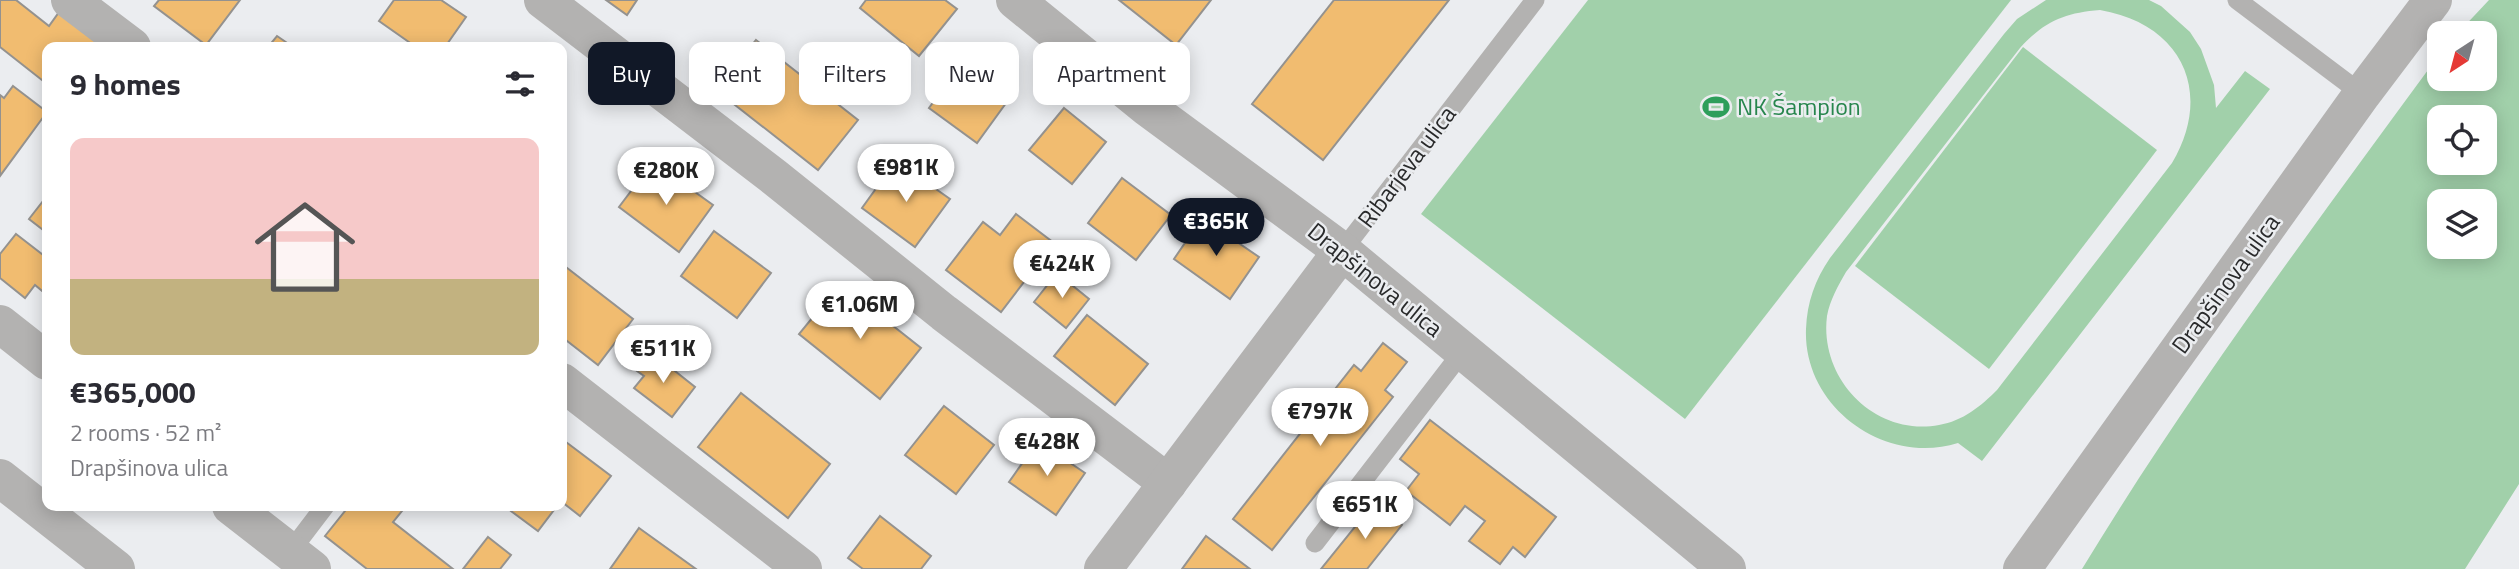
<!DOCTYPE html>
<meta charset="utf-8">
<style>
:root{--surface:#fff;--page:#f7f7f7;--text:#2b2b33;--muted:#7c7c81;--line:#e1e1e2;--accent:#111827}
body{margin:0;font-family:"Titillium Web",sans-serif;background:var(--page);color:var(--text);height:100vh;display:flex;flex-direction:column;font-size:26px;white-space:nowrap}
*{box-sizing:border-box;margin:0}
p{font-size:23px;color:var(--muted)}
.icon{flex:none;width:38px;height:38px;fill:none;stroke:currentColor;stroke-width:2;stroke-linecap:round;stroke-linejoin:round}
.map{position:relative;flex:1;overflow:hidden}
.sheet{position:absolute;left:42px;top:42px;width:525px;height:469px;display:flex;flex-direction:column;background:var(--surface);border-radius:14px;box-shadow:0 4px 18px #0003}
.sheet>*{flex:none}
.hud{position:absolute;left:588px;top:42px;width:665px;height:63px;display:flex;gap:14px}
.needle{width:46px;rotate:216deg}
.buttons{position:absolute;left:2427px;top:21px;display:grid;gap:14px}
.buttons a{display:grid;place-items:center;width:70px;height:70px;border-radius:14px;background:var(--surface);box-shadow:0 4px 18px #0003;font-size:35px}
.price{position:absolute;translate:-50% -60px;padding:0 16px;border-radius:24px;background:#fff;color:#222;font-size:23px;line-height:46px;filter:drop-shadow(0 2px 4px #0008)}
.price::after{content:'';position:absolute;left:50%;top:42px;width:21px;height:16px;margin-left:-10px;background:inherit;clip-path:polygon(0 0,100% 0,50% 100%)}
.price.selected{background:var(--accent);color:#fff}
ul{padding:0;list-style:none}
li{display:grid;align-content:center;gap:14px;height:371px;padding:0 28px}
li+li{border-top:2px solid var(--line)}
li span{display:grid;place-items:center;height:217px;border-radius:14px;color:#555}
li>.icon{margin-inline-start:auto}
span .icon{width:126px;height:126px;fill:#fffc;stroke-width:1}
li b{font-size:30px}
h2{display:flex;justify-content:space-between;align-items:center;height:84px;padding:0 28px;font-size:30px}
.chip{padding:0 24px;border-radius:14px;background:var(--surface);box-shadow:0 4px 18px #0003;font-size:24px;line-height:63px}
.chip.selected{background:var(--accent);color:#fff}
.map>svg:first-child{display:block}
.green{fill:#a1d0aa;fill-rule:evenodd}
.building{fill:#f1bc70;stroke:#94928f;stroke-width:2}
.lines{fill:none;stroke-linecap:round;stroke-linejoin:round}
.service{stroke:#b3b2b1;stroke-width:19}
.minor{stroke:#b3b2b1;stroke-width:38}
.labels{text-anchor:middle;stroke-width:5;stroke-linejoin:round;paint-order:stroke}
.leisure-label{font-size:24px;fill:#27864d;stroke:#ebedf0;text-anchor:start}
.street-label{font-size:24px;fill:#292a2b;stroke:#ebedf0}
</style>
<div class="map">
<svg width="2519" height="569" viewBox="0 0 2519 569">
<rect width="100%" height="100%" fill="#ebedf0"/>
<g class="green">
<path d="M1588 0H2011L1685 419 1421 214Z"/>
<path d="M2046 0H2149L2161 6 2190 32 2201 49 2214 85 2216 108 2245 71 2270 89 1982 461 1958 443C1885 466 1803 407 1806 329 1807 302 1815 280 1830 258L2004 34 2017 19ZM2100 10C2182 24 2214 92 2172 163L1997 390C1981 406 1963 421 1939 425 1875 437 1819 379 1827 316 1830 300 1838 286 1846 272L2020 48C2045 21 2064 13 2100 10Z"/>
<path d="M2489 0H2519V484L2465 569H2082C2190 391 2316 223 2439 55L2440 79H2485V33H2458ZM2485 117V163H2440V117ZM2440 201H2485V247H2440Z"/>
<path d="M2023 47 2157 150 1989 369 1855 266Z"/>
</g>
<g class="building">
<path d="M0 0H16L49 26 62 8 101 38 94 47H47V84L0 47Z"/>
<path d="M159 0H240L206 45 154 6Z"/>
<path d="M394 0H441L466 17 445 47H416L379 21Z"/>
<path d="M606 0H637L627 15Z"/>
<path d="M866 0H945L957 9 919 56 860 8Z"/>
<path d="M1119 0H1211L1176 45Z"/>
<path d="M1334 0H1449L1323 160 1252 104Z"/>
<path d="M277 36 293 47H268Z"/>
<path d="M756 40 858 120 818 170 716 90Z"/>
<path d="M969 53 1017 88 977 143 929 108Z"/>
<path d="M13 86 47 112 0 176V95L4 98Z"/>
<path d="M1064 108 1106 142 1072 184 1029 150Z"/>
<path d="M896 161 950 199 915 247 862 208Z"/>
<path d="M653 162 713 205 679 252 619 207Z"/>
<path d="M1122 178 1171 215 1136 260 1088 223Z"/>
<path d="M47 196V233L29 219Z"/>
<path d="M1016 214 1054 243 1001 312 946 270 983 222 1000 235Z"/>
<path d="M1202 218 1259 257 1230 299 1174 259Z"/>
<path d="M714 231 771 273 737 318 681 276Z"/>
<path d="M16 234 47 258V295L35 285 25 298 0 278V254Z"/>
<path d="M562 264 633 319 598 365 562 337Z"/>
<path d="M1057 273 1089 299 1066 328 1034 302Z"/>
<path d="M840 284 921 348 880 399 799 334Z"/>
<path d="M1087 315 1148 364 1115 405 1054 356Z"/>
<path d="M1383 343 1407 362 1385 390 1393 397 1272 550 1233 519 1354 365 1361 371Z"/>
<path d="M651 352 695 387 672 417 634 388 644 376 637 371Z"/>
<path d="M741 393 830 464 788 518 698 447Z"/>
<path d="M944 406 994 445 956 494 905 455Z"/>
<path d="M1430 420 1556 517 1525 557 1513 547 1500 564 1469 541 1485 521 1465 506 1450 525 1406 491 1419 474 1400 459Z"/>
<path d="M562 439 611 476 580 516 562 502Z"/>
<path d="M1038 441 1085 473 1056 515 1009 482Z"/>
<path d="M1375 502 1402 525 1367 569H1321Z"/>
<path d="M349 506H406L393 522 453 569H367L325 536Z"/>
<path d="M515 506H557L538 531 511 511Z"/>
<path d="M880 516 931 556 921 569H863L848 558Z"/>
<path d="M639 528 696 569H610Z"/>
<path d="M1206 536 1250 569H1182Z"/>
<path d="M488 537 511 555 500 569H463Z"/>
</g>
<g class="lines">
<g class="service">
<path d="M2237 0 2362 94"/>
<path d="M1342 251 1535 0"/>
<path d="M1315 543 1463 351"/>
<path d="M290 552 325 506"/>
</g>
<g class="minor">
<path d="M70 0 132 47"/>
<path d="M543 0 773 176 944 313 1168 483"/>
<path d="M1015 0 1148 108 1342 251 1727 569"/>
<path d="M0 324 47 361"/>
<path d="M562 382 803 569"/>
<path d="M0 478 116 569"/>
<path d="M231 506 312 569"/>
<path d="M1103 569 1342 251"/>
<path d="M2022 569 2362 94 2433 0"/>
</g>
</g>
<defs>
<g id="stadium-bare" transform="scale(2.1)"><path d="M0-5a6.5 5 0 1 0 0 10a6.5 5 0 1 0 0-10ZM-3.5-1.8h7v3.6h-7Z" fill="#2e9e5b" stroke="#ebedf0" stroke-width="2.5" paint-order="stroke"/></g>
</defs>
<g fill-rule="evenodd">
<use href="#stadium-bare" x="1716" y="107"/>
</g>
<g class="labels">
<g class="leisure-label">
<text x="1737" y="115">NK Šampion</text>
</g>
<g class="street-label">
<text transform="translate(1407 167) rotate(-53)" y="8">Ribarjeva ulica</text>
<text transform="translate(1375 280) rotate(39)" y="8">Drapšinova ulica</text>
<text transform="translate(2226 284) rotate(-54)" y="8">Drapšinova ulica</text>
</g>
</g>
</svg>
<div class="buttons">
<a><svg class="needle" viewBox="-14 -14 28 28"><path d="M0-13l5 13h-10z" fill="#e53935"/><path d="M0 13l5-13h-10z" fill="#7c7c81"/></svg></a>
<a><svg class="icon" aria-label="locate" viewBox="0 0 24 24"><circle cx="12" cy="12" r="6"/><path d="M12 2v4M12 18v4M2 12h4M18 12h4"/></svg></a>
<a><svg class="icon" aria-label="layers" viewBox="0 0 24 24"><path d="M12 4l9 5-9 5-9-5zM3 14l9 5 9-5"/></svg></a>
</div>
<b class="price" style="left:906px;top:204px">€981K</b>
<b class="price" style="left:666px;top:207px">€280K</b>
<b class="price selected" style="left:1216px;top:258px">€365K</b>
<b class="price" style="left:1062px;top:300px">€424K</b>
<b class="price" style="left:860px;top:341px">€1.06M</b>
<b class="price" style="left:663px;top:385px">€511K</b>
<b class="price" style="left:1320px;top:448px">€797K</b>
<b class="price" style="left:1047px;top:478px">€428K</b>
<b class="price" style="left:1365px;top:541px">€651K</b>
<div class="hud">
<a class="chip selected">Buy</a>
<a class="chip">Rent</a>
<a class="chip">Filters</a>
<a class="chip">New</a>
<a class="chip">Apartment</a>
</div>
<section class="sheet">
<h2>9 homes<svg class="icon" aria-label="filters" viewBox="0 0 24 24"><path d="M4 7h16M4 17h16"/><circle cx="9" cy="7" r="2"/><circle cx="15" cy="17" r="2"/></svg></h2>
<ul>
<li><span style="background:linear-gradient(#f6c9c9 65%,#c2b280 0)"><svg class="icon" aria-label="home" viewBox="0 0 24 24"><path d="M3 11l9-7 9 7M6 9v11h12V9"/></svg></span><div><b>€365,000</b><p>2 rooms · 52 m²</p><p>Drapšinova ulica</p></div></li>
</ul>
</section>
</div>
